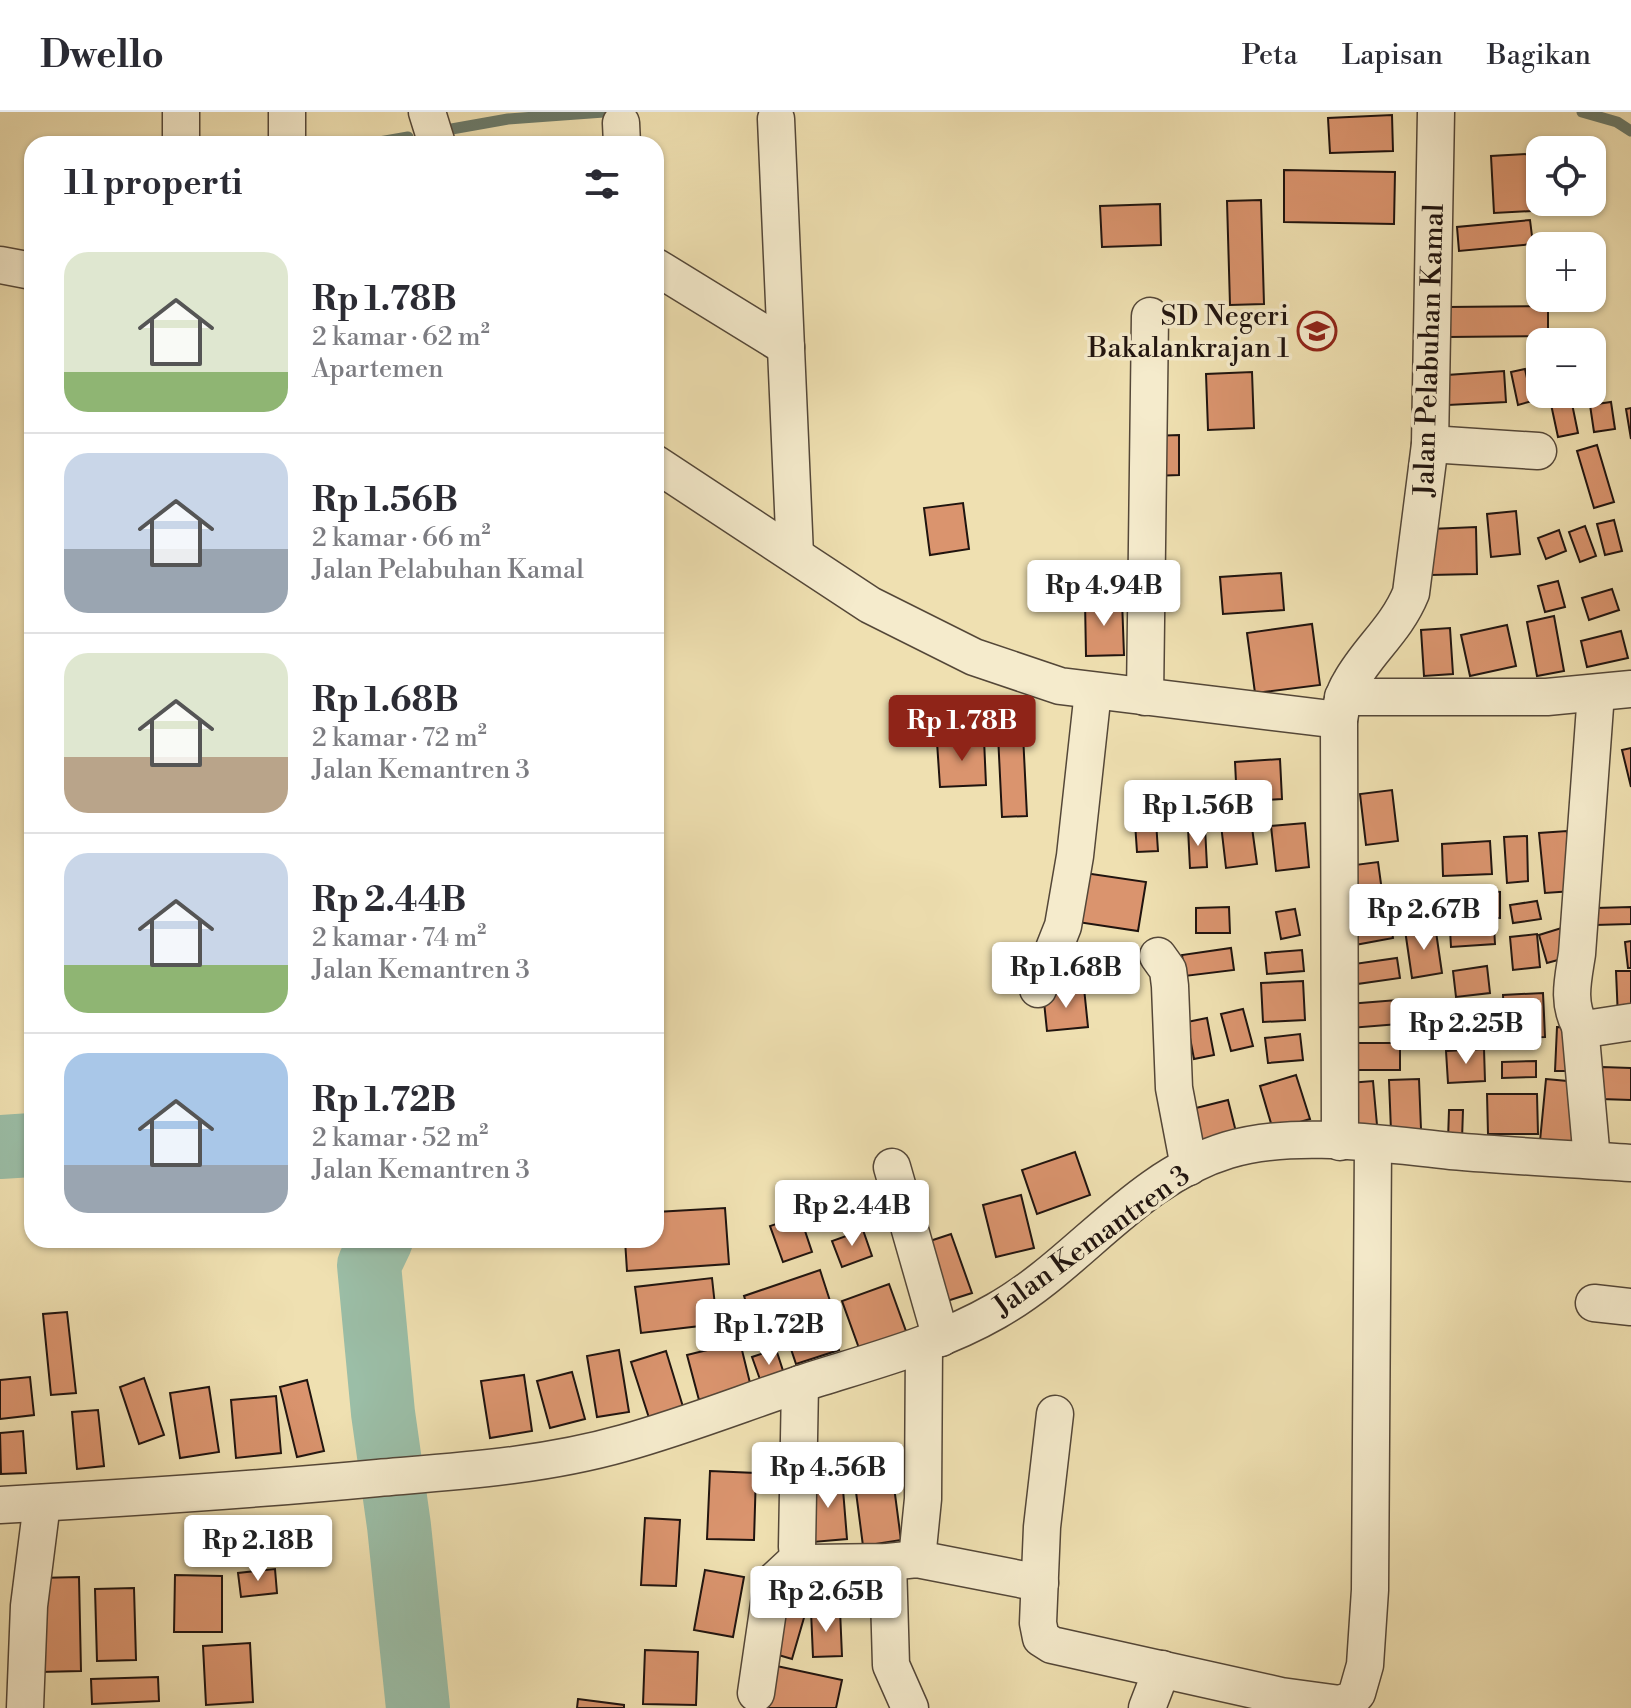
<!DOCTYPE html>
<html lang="id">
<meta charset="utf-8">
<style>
:root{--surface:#fff;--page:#f2f2f3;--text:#2b2b33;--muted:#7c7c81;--line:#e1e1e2;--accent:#8f2418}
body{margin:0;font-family:"Libre Bodoni",serif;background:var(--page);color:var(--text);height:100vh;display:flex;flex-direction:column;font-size:30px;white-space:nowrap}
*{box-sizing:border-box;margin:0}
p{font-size:26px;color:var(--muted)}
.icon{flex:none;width:44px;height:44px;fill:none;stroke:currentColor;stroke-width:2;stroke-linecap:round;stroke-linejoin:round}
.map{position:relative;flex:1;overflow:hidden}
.side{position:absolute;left:24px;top:24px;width:640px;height:1112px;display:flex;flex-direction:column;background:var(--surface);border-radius:24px;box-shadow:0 2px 6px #0004}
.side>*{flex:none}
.controls{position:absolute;left:1526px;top:24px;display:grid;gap:16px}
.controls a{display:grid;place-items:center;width:80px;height:80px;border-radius:16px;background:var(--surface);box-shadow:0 2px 6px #0004;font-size:40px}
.price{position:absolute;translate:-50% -68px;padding:0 18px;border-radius:8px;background:#fff;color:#222;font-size:26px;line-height:52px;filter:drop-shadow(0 2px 4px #0008)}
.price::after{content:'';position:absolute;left:50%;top:48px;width:24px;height:18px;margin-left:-12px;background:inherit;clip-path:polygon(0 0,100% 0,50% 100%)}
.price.selected{background:var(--accent);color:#fff}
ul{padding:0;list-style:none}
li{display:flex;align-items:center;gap:24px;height:200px;padding:0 40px}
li+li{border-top:2px solid var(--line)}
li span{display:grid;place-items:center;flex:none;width:224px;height:160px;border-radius:24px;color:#555}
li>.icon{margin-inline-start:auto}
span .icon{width:96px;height:96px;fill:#fffc;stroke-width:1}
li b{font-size:34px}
h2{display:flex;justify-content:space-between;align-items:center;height:96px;padding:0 40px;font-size:34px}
header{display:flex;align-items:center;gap:48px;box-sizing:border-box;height:112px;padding:0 40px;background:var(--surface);border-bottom:2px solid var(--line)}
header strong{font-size:38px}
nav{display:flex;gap:44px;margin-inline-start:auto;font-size:28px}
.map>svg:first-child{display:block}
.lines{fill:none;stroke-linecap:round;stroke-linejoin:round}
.stream{stroke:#6a7a6a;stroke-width:11}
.river{stroke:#9bbea7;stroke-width:64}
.building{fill:#da946e;stroke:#20140f;stroke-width:2}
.minor-casing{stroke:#544738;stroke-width:39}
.minor{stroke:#f5ebcc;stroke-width:36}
.labels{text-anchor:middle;stroke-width:7;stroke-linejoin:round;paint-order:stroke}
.poi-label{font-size:28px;fill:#20140f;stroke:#f5ebcc;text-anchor:end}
.street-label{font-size:28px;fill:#20140f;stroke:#f5ebcc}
</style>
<header>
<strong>Dwello</strong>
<nav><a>Peta</a><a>Lapisan</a><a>Bagikan</a></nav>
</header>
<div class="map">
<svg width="1631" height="1596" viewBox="0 0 1631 1596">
<rect width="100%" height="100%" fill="#efe0b1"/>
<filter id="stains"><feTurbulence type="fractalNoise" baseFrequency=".0025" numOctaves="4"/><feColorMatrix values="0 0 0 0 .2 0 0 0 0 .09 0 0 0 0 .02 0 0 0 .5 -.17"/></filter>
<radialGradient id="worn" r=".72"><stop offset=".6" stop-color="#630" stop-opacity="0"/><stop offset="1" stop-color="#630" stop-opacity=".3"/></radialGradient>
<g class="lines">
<g class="stream">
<path d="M1582 0 1617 10 1631 19"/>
<path d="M446 18 508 7 604 0"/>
<path d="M368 32 408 25"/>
</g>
<g class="river">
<path d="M0 1035 32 1033"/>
<path d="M381 1128 369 1153 383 1301 399 1414 418 1596"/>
</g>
</g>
<g class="building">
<path d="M1392 3 1393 39 1330 41 1328 6Z"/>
<path d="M1528 42 1531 99 1494 101 1491 44Z"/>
<path d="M1284 58 1395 60 1394 112 1284 110Z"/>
<path d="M1261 88 1264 192 1230 193 1227 89Z"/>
<path d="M1160 92 1161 133 1102 135 1100 94Z"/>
<path d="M1530 108 1533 132 1459 139 1457 115Z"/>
<path d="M1548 194V224L1447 225V195Z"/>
<path d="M1525 257 1532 289 1518 293 1511 260Z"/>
<path d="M1504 259 1506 290 1448 293 1447 263Z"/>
<path d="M1252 260 1254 316 1208 318 1206 262Z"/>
<path d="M1570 282 1578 321 1558 325 1549 283Z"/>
<path d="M1611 290 1615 317 1594 320 1590 293Z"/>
<path d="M1631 296V327L1626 297Z"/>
<path d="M1179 323V363L1152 364 1151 324Z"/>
<path d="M1597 333 1614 390 1594 396 1577 339Z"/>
<path d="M963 391 969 437 930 443 924 396Z"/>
<path d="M1516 399 1520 442 1491 445 1487 402Z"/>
<path d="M1614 408 1622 439 1605 443 1597 412Z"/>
<path d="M1585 414 1596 444 1580 450 1569 420Z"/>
<path d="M1476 415 1477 462 1430 463V417Z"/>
<path d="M1559 418 1566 439 1546 447 1538 426Z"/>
<path d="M1281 461 1284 498 1223 502 1220 465Z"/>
<path d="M1558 469 1565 495 1545 500 1538 474Z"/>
<path d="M1612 477 1619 498 1589 508 1582 486Z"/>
<path d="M1122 488 1124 543 1086 544 1085 489Z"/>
<path d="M1554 504 1564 559 1537 564 1527 510Z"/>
<path d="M1312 512 1320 573 1255 581 1247 521Z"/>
<path d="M1507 513 1516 554 1470 564 1461 523Z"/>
<path d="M1450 516 1453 562 1424 564 1421 518Z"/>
<path d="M1621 519 1628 546 1587 555 1581 529Z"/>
<path d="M1023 622 1027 704 1002 705 998 623Z"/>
<path d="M984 627 986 673 940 675 937 630Z"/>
<path d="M1631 636V675L1622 638Z"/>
<path d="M1280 647 1282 687 1237 690 1235 650Z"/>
<path d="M1392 678 1398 729 1366 733 1360 682Z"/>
<path d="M1154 679 1158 739 1137 740 1133 681Z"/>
<path d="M1250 701 1257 752 1226 756 1220 704Z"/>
<path d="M1305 711 1309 755 1276 759 1271 714Z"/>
<path d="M1205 715 1207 755 1190 756 1188 716Z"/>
<path d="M1567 719 1573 779 1545 781 1539 721Z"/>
<path d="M1527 724 1528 769 1507 771 1504 725Z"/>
<path d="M1490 729 1492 762 1443 764 1442 732Z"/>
<path d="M1378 750 1382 779 1350 782 1347 754Z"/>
<path d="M1078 760 1146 770 1138 819 1071 809Z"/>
<path d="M1464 778 1500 780V806L1464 805Z"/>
<path d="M1387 788 1393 826 1355 833 1348 795Z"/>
<path d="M1537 789 1541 807 1513 811 1510 793Z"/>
<path d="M1229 795 1230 821H1196V796Z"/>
<path d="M1631 795V812L1595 813V796Z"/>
<path d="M1295 797 1300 823 1281 827 1276 800Z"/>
<path d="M1435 813 1442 861 1412 866 1405 818Z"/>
<path d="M1568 814 1576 843 1547 851 1539 823Z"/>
<path d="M1494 815 1495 832 1451 835 1450 818Z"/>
<path d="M1537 822 1540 855 1513 858 1510 825Z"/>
<path d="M1631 829V856H1628L1625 830Z"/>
<path d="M1231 836 1234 858 1185 864 1182 843Z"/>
<path d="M1302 838 1304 859 1267 862 1265 841Z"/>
<path d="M1397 846 1400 866 1350 873 1347 853Z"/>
<path d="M1487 854 1490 881 1456 885 1453 859Z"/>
<path d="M1616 859H1631V906H1618Z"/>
<path d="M1303 869 1305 908 1263 910 1261 871Z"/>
<path d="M1084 876 1088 915 1047 919 1043 880Z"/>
<path d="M1543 881 1545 925 1505 926 1503 883Z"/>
<path d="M1410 887 1411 911 1350 916 1348 892Z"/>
<path d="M1489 894 1496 917 1469 926 1461 903Z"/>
<path d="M1243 897 1253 934 1231 939 1221 902Z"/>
<path d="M1207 906 1214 943 1194 947 1187 910Z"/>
<path d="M1557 915 1578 916 1576 959H1555Z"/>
<path d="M1300 922 1303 948 1268 951 1265 926Z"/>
<rect x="1342" y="931" width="58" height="27"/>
<path d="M1484 937 1485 969 1448 971 1446 939Z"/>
<path d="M1536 949V965L1502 966V950Z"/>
<path d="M1602 955 1631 956V988L1601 987Z"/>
<path d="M1296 963 1310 1007 1273 1018 1260 974Z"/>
<path d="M1419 967 1421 1017 1391 1019 1389 968Z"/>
<path d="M1546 967 1578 970 1573 1032 1540 1029Z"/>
<path d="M1373 969 1377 1013 1352 1014 1349 971Z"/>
<path d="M1487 982H1537L1538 1022H1488Z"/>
<path d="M1228 988 1238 1028 1202 1036 1192 997Z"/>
<path d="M1449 998H1463L1462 1028H1448Z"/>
<path d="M1075 1040 1090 1083 1037 1102 1022 1058Z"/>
<path d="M852 1082 860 1107 828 1118 819 1094Z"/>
<path d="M1021 1083 1034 1136 996 1145 983 1093Z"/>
<path d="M725 1096 729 1152 627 1159 625 1128H656V1100Z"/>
<path d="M800 1104 812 1140 783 1150 770 1114Z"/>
<path d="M863 1118 872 1144 842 1155 832 1129Z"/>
<path d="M951 1122 972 1181 947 1189 927 1130Z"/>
<path d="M820 1158 831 1192 755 1218 744 1184Z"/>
<path d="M712 1166 717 1212 641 1221 635 1175Z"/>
<path d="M889 1172 907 1222 860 1239 842 1189Z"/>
<path d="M67 1200 76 1281 51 1283 43 1202Z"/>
<path d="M831 1213 839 1238 796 1252 788 1228Z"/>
<path d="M740 1230 751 1275 699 1288 687 1243Z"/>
<path d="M776 1237 785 1265 762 1273 752 1245Z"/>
<path d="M619 1238 629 1300 597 1305 587 1244Z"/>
<path d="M666 1239 684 1298 650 1309 631 1250Z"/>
<path d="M572 1260 585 1307 550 1316 537 1269Z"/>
<path d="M524 1263 532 1319 490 1326 481 1269Z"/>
<path d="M30 1265 34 1303 0 1307V1268Z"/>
<path d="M144 1266 164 1323 139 1332 120 1275Z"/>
<path d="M307 1268 324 1339 297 1345 280 1275Z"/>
<path d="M209 1275 219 1340 180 1346 170 1281Z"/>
<path d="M276 1284 281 1341 236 1346 231 1288Z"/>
<path d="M98 1298 104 1354 77 1357 72 1300Z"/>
<path d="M23 1319 26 1361 1 1362 0 1321Z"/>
<path d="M890 1344 901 1428 863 1434 852 1349Z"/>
<path d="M710 1359 756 1361 754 1428 707 1427Z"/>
<path d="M842 1365 847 1427 813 1430 808 1369Z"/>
<path d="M645 1406 680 1408 676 1474 641 1473Z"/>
<path d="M275 1457 277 1481 241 1485 238 1461Z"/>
<path d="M705 1458 744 1465 733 1525 694 1518Z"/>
<path d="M175 1463 222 1464V1520H174Z"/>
<path d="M79 1465 81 1559 40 1560 38 1466Z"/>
<path d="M134 1476 136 1548 97 1549 95 1477Z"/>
<path d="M782 1484 808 1492 792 1547 765 1539Z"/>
<path d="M840 1498 842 1544 813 1545 811 1499Z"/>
<path d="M250 1531 253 1590 206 1593 203 1534Z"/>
<path d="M645 1538 698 1540 696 1593 643 1592Z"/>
<path d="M772 1553 842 1568 836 1596H763Z"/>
<path d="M158 1565 159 1589 92 1592 91 1567Z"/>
<path d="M578 1587 624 1593V1596H577Z"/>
</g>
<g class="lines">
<g class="minor-casing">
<g id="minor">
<path d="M181 0V32"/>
<path d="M287 0V32"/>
<path d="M427 0 437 32"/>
<path d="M776 7 795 443"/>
<path d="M621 11 622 32"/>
<path d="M0 153 32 159"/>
<path d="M656 155 786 235"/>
<path d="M1430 332 1538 339"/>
<path d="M656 352 870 493 974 545 1060 574 1339 608"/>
<path d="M1596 581 1577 842C1573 868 1567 890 1580 914L1592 916 1631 910"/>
<path d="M1145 585 1150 204"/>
<path d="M1343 585H1547L1631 577"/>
<path d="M1158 844 1168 858 1170 874 1174 976 1189 1055"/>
<path d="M1038 877 1063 814 1075 744 1093 579"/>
<path d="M1580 914 1592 1048"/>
<path d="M1340 1030 1339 608C1341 595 1343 582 1350 571 1368 538 1396 518 1411 481L1430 332 1436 0"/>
<path d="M892 1055 941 1226"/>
<path d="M1594 1191 1631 1195"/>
<path d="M800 1272 797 1435 800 1445 809 1451 888 1450 917 1447 1040 1471"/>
<path d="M1055 1302 1042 1415 1038 1511 1041 1526 1052 1533 1281 1584 1340 1592 1351 1588 1357 1581 1365 1553 1370 1478 1373 1032"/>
<path d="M0 1393C126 1386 252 1378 378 1366 461 1359 543 1354 624 1331 685 1314 743 1291 803 1271 868 1250 937 1233 996 1199 1078 1153 1135 1066 1228 1038 1296 1018 1381 1032 1451 1039 1511 1044 1571 1047 1631 1051"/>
<path d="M917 1447 923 1387 924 1233"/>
<path d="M888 1450 891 1553 910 1596"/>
<path d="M756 1581 772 1471 800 1445"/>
<path d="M25 1596 29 1494 42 1391"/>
<path d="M1147 1596 1162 1557"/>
</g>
</g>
<use href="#minor" class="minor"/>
</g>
<defs>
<g id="school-ring" transform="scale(2)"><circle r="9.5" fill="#f5ebcc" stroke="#8f2418" stroke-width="1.5"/><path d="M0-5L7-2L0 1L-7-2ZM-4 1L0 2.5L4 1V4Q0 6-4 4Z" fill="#8f2418"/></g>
</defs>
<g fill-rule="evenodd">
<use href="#school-ring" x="1317" y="219"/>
</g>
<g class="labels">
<g class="poi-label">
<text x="1289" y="213">SD Negeri<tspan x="1289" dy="32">Bakalankrajan 1</tspan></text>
</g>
<g class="street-label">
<text transform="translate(1428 238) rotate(-88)" y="10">Jalan Pelabuhan Kamal</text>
<text transform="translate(1091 1128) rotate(-36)" y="10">Jalan Kemantren 3</text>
</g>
</g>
<rect width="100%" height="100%" filter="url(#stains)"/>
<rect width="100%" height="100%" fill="url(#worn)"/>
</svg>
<div class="controls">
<a><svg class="icon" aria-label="locate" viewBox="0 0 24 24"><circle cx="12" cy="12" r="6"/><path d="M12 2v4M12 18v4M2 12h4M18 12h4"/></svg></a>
<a>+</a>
<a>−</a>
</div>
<b class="price" style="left:1104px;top:516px">Rp 4.94B</b>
<b class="price selected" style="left:962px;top:651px">Rp 1.78B</b>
<b class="price" style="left:1198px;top:736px">Rp 1.56B</b>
<b class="price" style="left:1424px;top:840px">Rp 2.67B</b>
<b class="price" style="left:1066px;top:898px">Rp 1.68B</b>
<b class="price" style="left:1466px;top:954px">Rp 2.25B</b>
<b class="price" style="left:852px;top:1136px">Rp 2.44B</b>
<b class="price" style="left:769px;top:1255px">Rp 1.72B</b>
<b class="price" style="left:828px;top:1398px">Rp 4.56B</b>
<b class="price" style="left:258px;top:1471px">Rp 2.18B</b>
<b class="price" style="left:826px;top:1522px">Rp 2.65B</b>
<section class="side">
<h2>11 properti<svg class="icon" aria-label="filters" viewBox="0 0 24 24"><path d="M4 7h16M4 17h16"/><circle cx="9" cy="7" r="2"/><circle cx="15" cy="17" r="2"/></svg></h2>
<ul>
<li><span style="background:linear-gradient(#dfe7d0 75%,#8fb573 0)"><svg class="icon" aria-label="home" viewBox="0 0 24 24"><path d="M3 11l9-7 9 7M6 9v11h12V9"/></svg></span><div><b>Rp 1.78B</b><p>2 kamar · 62 m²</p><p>Apartemen</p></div></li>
<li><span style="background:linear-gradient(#c9d6e8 60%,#9aa5b1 0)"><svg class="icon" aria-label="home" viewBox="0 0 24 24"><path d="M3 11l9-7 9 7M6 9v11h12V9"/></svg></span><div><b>Rp 1.56B</b><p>2 kamar · 66 m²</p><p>Jalan Pelabuhan Kamal</p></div></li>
<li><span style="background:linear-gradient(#dfe7d0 65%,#b9a48a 0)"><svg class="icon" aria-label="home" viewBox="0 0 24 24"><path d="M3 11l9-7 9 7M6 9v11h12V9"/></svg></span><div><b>Rp 1.68B</b><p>2 kamar · 72 m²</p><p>Jalan Kemantren 3</p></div></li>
<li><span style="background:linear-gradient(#c9d6e8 70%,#8fb573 0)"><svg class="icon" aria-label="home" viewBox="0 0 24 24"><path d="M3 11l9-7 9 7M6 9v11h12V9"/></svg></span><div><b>Rp 2.44B</b><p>2 kamar · 74 m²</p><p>Jalan Kemantren 3</p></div></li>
<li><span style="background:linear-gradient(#a9c7e8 70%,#9aa5b1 0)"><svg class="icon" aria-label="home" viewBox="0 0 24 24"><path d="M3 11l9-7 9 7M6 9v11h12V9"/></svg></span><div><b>Rp 1.72B</b><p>2 kamar · 52 m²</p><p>Jalan Kemantren 3</p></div></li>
</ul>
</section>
</div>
